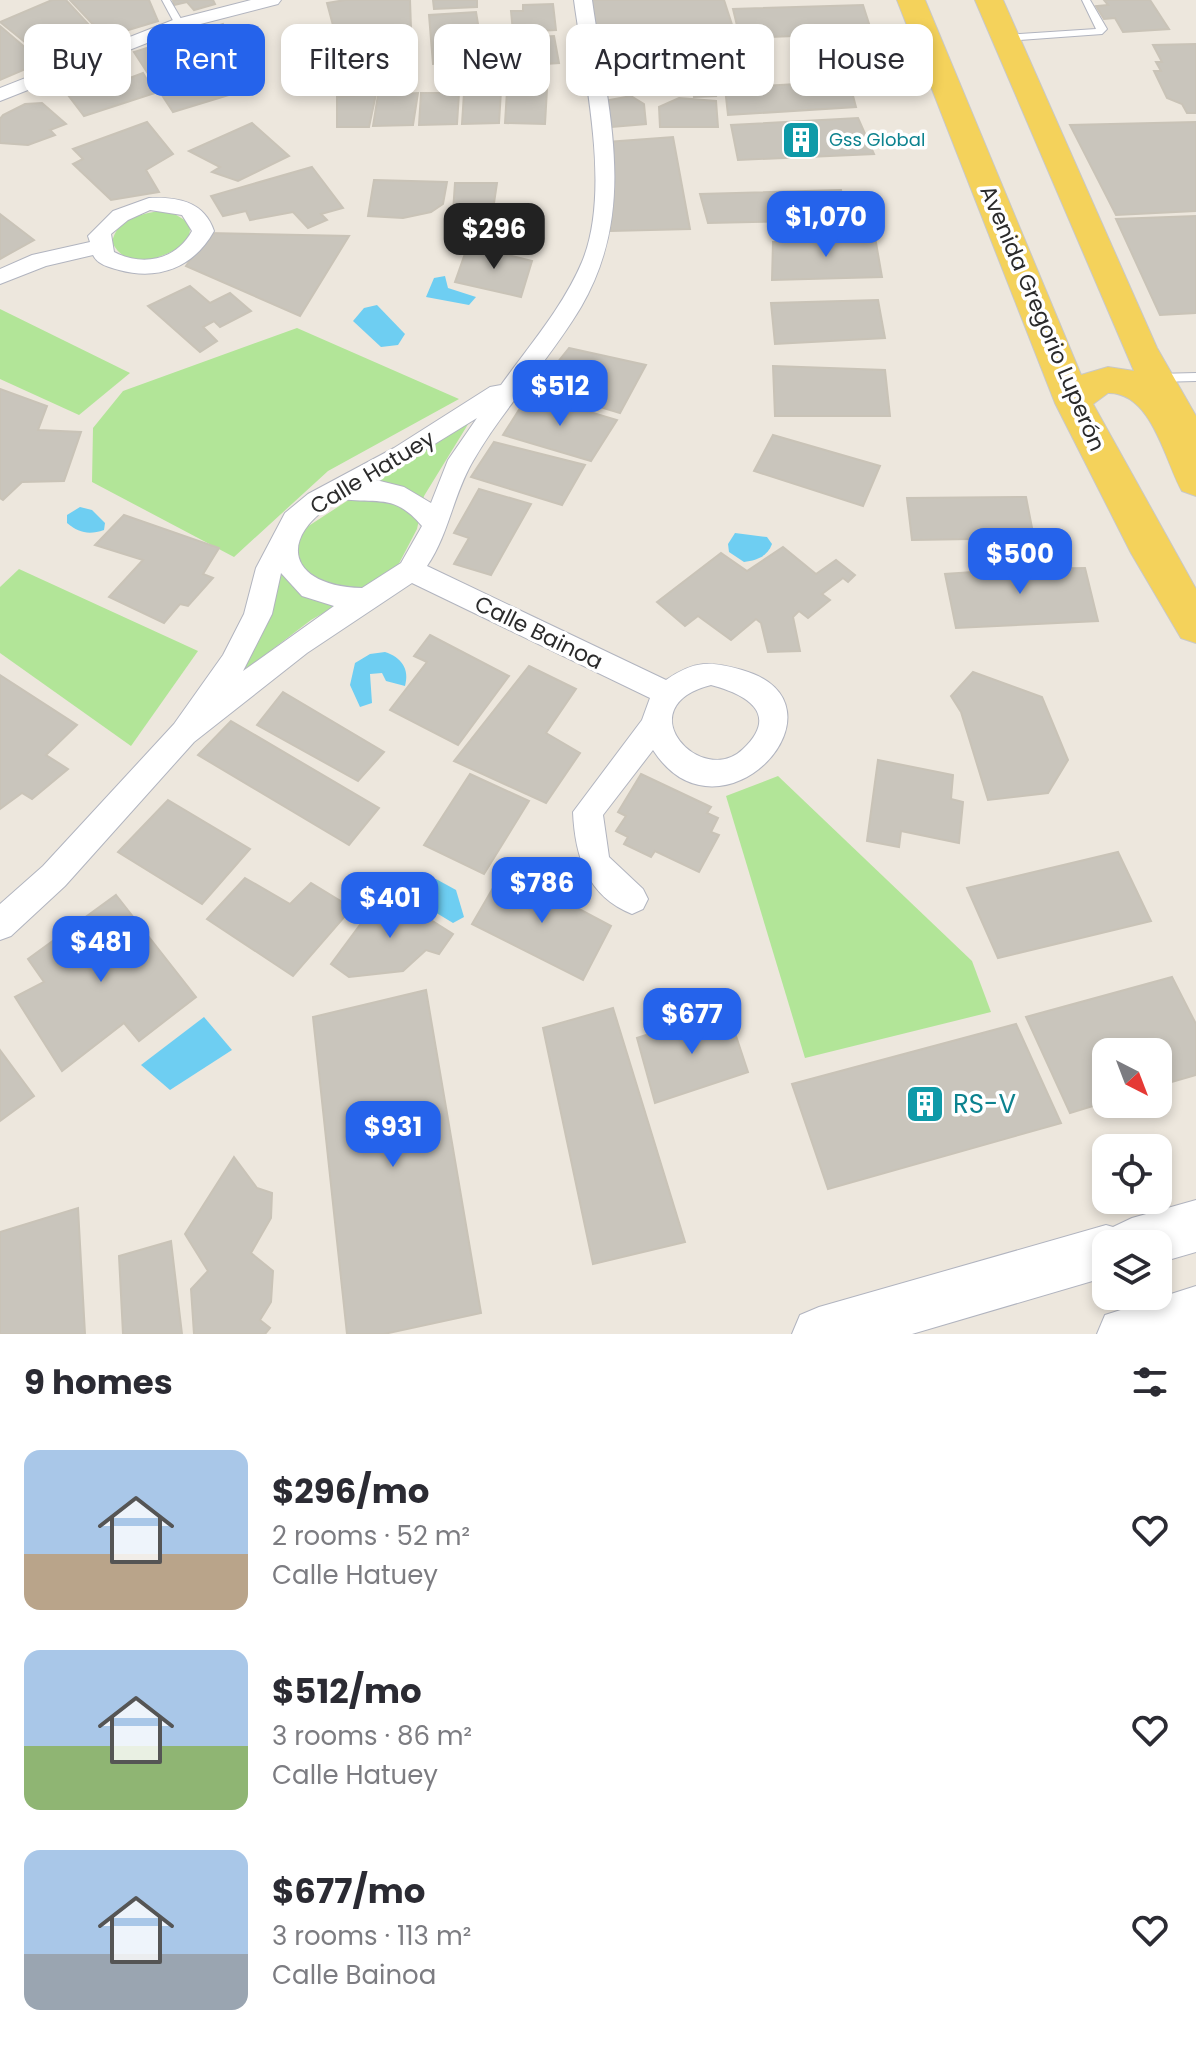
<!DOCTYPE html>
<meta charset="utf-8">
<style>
:root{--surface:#fff;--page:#f2f2f3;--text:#2b2b33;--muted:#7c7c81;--accent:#2563eb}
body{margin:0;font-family:Poppins,sans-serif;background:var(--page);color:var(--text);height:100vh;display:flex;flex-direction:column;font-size:30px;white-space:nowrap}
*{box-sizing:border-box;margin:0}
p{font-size:26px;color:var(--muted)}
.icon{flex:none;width:44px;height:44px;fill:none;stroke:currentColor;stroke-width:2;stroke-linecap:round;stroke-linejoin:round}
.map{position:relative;height:1334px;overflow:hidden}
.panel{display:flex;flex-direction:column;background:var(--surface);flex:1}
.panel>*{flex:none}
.banner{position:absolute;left:24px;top:24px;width:1148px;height:72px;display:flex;gap:16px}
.needle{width:52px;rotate:138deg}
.buttons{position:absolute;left:1092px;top:1038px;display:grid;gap:16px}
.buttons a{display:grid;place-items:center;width:80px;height:80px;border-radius:16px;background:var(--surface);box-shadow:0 4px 12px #0003;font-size:40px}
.price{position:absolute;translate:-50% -68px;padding:0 18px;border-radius:16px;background:var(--accent);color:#fff;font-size:26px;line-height:52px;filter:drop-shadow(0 2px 4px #0008)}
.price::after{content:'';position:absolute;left:50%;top:48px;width:24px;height:18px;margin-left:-12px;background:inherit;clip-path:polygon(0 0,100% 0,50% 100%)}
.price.active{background:#222;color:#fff}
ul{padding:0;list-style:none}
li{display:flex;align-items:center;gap:24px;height:200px;padding:0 24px}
li span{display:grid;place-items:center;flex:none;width:224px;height:160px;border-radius:16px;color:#555}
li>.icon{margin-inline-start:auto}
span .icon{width:96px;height:96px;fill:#fffc;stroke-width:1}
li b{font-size:34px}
h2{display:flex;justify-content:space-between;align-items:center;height:96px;padding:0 24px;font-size:34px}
.pill{padding:0 28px;border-radius:16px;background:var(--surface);box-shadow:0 4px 12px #0003;font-size:28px;line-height:72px}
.pill.active{background:var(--accent);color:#fff}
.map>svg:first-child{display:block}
.green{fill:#b2e598}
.water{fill:#6ecef2}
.building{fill:#c9c5bc;stroke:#c9c3b7;stroke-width:2}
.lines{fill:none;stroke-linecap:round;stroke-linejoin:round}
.lane-casing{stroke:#b1b4bf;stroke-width:2}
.street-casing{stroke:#b1b4bf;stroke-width:2}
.secondary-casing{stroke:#b1b4bf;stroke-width:2}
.primary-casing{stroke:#c8c8c8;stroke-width:2}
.lane{fill:#fff;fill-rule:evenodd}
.street{fill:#fff;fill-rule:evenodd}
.secondary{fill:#fff;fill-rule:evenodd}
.primary{fill:#f4d25b;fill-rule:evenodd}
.labels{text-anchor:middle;stroke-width:7;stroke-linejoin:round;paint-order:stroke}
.far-culture-label{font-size:18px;fill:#0d838f;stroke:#fff;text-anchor:start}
.street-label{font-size:22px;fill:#2b2b2b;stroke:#fff}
.near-culture-label{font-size:26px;fill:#0d838f;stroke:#fff;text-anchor:start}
</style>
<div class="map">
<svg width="1196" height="1334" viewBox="0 0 1196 1334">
<rect width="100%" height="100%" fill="#ede7dd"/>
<g class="green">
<path d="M160 211 173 213 191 224 188 242C167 256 128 275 112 242 117 219 139 214 160 211Z"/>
<path d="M0 309 130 373 79 415 0 379Z"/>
<path d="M297 328 459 399 328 471 234 557 92 482 93 428 123 391Z"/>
<path d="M470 421 424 496 417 529 394 573 311 620 220 689 287 540Z"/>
<path d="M19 569 198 651 131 746 0 653V587Z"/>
<path d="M778 776 972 961 991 1012 805 1058 726 796Z"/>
</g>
<g class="water">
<path d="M445 276 448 288 476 297 469 305 426 297 434 278Z"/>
<path d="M377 305 405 334 398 345 381 347 353 321 364 308Z"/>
<path d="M80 507 92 510 105 523 104 530C89 535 79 533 67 523V515Z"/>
<path d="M735 533 767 537 772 544C767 557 757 560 744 562L729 552 728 544Z"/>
<path d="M385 652C401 657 410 669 405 686L386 681 382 673 370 674 372 703 360 707 350 685 355 663 370 654Z"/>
<path d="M436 879 456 890 464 917 453 923 397 889 407 881Z"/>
<path d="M204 1017 232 1050 170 1090 141 1065Z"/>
</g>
<g class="building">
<path d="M52 0H66L102 39 46 59 0 22Z"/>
<path d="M70 0H149L158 21 105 37Z"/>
<path d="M173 0H213L215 4 194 10 187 2 174 5Z"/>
<path d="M345 0H410L411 28 379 37 375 52 341 55 327 3Z"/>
<path d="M433 0H477V7L434 9Z"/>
<path d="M587 0H724L736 37 593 41Z"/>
<path d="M1104 0H1150L1169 29 1123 32 1115 18 1104 19 1096 6 1108 5Z"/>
<path d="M553 4 556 30 513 32 511 11H523V5Z"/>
<path d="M863 5 872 33 740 38 733 9Z"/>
<path d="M476 12 480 36 465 37 467 56 457 57V62L433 64 429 15Z"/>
<path d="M223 24 255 87 173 112 134 52Z"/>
<path d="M0 26 42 62 0 80Z"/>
<path d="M554 36 559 63 514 66 511 43H523L522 38Z"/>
<path d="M1196 44V113H1187L1182 104 1167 98 1154 71H1161L1156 62H1162L1153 45Z"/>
<path d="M639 47 641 68 621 72 623 84H599V48Z"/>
<path d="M707 52 716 96 694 97 692 84 654 74 652 53Z"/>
<path d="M123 72 127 79 143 73 155 93 84 116 65 91Z"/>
<path d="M849 81 856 107 728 115 725 88Z"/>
<path d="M547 89 545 124 505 123 507 91Z"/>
<path d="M501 91 499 123 462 124 464 93Z"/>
<path d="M418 93 413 125 373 126 378 95Z"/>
<path d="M421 93H459L457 124 419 125Z"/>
<path d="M376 94 369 127H337V97Z"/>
<path d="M631 96 644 104 646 124 600 128 598 102Z"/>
<path d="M679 98 716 101 718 127H660L659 107Z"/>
<path d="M42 103 66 124 50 130 55 135 28 145 0 143V119L3 115 25 104Z"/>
<path d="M858 118 874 154 738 160 731 125Z"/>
<path d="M147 122 173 154 146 170 159 192 111 200 73 164 83 159 73 149Z"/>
<path d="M1196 122V211L1116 215 1070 125Z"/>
<path d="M252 123 289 156 238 181 212 172 220 167 189 151Z"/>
<path d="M673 137 690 229 611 231 607 142Z"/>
<path d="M312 167 343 208 321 214 327 220 308 228 293 212 250 220 246 211 223 216 211 196Z"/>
<path d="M374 180 447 182 443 204 431 212 403 218 368 216Z"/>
<path d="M455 183H497L494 203 474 213 453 212Z"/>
<path d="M841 190 847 220 708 223 700 194Z"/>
<path d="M0 214 34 240 0 259Z"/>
<path d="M1196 216V313L1160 315 1116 219Z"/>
<path d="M208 233 349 236 300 316 186 266Z"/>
<path d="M875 237 882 277 772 280 773 242Z"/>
<path d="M468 245 532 261 521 297 455 282Z"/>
<path d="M190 286 210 303 230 293 251 311 220 327 214 321 203 327 217 341 200 352 148 306Z"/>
<path d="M878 300 885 338 775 344 771 303Z"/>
<path d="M569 348 646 365 620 413 537 388Z"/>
<path d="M773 366 885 370 890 416H775Z"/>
<path d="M0 389 47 406 38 430 81 432 64 481 22 482 3 500 0 498Z"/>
<path d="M529 394 617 420 591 461 503 435Z"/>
<path d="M773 435 880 466 863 506 754 471Z"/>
<path d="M494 442 585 465 562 505 471 477Z"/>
<path d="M479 489 531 504 491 575 454 564 469 538 454 533Z"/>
<path d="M1026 497 1034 538 912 540 907 498Z"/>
<path d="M124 515 219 548 203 574 213 578 188 606 180 604 164 623 109 597 143 560 95 545Z"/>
<path d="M783 547 816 574 836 560 855 575 848 582 843 578 822 594 830 600 808 618 799 611 793 617 800 651 768 652 761 623 756 619 731 640 698 616 685 626 657 602 721 553 747 571Z"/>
<path d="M988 559H1021L1025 569 1085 568 1098 621 956 628 945 574 988 571Z"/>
<path d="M430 635 509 676 458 745 390 710 427 662 414 656Z"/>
<path d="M529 666 576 689 546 733 580 753 546 803 454 761Z"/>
<path d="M973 672 1042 697 1068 760 1048 793 988 800 961 712 951 696Z"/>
<path d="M0 675 77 725 46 755 68 769 32 799 22 793 0 809Z"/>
<path d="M283 692 384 752 358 781 257 725Z"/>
<path d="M231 721 379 808 349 845 198 755Z"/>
<path d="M878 760 953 775 951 799 963 802 959 843 901 831 899 847 867 841Z"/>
<path d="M470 774 529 801 484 874 424 845Z"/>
<path d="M641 774 711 807 707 813 718 818 711 832 719 835 699 872 655 851 651 857 624 844 628 837 616 831 626 816 618 812Z"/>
<path d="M168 800 250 849 202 904 118 852Z"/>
<path d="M1118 852 1151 921 998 958 967 888Z"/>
<path d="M504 869 611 926 583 980 472 924Z"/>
<path d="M245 878 290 904 311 883 352 908 293 976 207 919Z"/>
<path d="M385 891 453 934 439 954 426 950 403 971 349 977 331 964Z"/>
<path d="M116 895 196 997 139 1041 124 1023 62 1071 15 997 44 982 28 959Z"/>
<path d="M1172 977 1196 1024V1075L1158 1086V1052H1106V1102L1070 1113 1026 1017Z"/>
<path d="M426 990 481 1313 384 1334H347L313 1017Z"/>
<path d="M613 1008 685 1242 593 1264 543 1028Z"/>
<path d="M727 1009 748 1072 655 1103 637 1038Z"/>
<path d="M1016 1024 1061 1123 828 1189 792 1084Z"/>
<path d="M0 1050 34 1096 0 1121Z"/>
<path d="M234 1157 257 1188 272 1193 271 1218 251 1253 273 1271 271 1302 260 1320 270 1328 265 1334H194L191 1289 208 1271 185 1234Z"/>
<path d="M78 1208 85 1334H0V1232Z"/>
<path d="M171 1241 182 1334H123L119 1256Z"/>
</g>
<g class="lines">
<g class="lane-casing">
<g id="lane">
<path d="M162 0H170L184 24 182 26H176Z"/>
<path d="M1082 0H1090L1107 29 1102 34 1006 41 1001 38 1006 35 1096 29Z"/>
<path d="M1196 373V381L1156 382 1150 378 1156 374Z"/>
</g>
</g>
<g class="street-casing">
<g id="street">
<path d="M251 0H281L278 4 185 28 0 101V88L173 20Z"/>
<path d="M574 0H592C607 108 639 207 581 307 549 361 504 407 473 461 453 495 449 534 427 566L666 680C695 660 710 661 742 670 859 703 721 855 653 750L603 815 609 857 643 889 648 899 643 909 632 914C587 896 575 856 573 812L642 720 650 698 412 583 307 653 194 742 65 886 11 936 0 940V904L43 866 174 724 223 655 244 614 256 568 285 513 308 494 394 448 490 387 501 385C529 346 563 307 582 262 612 190 584 76 574 0ZM477 418 448 460 431 503 404 487 376 480ZM341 499C378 504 394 493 422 526L401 563 362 588C287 586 275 536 341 499ZM281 573 302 596 334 606 243 671 272 614ZM711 685C745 694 781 713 743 749 702 789 625 707 711 685Z"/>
<path d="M149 198C177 197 204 201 214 231 194 267 159 281 119 270 109 267 98 265 93 255L46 266 0 284V269L32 255 90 242 88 236 113 211ZM150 210 182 215 192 231C176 260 143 267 114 252L111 234 128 220Z"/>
</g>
</g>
<g class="secondary-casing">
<g id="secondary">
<path d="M1196 1200V1252L1158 1263V1244H1106V1277L912 1334H792L800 1315 819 1307 1106 1225 1113 1227 1132 1218Z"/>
<path d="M1196 1286V1334H1097L1105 1315Z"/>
</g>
</g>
<g class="primary-casing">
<path id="primary" d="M897 0H925L1081 375 1108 367 1134 371 975 0H1003L1157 348 1196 416V496L1182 491C1165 461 1152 392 1108 393L1093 404 1196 589V643L1181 638 1131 553 1055 403Z"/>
</g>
<use href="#lane" class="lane"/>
<use href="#street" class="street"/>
<use href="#secondary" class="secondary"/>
<use href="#primary" class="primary"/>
</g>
<defs>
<g id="building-square" transform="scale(2)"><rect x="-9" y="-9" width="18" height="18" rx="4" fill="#0f9aa8" stroke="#fff"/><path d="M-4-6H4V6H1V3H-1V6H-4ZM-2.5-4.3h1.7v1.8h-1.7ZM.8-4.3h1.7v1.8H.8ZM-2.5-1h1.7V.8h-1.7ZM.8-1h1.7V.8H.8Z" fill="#fff"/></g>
</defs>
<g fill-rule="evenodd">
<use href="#building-square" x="801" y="140"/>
<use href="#building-square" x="925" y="1104"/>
</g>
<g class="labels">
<g class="far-culture-label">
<text x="829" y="146">Gss Global</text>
</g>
<g class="street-label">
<text transform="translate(1043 318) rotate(67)" y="8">Avenida Gregorio Luperón</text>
<text transform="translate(372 472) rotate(-31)" y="8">Calle Hatuey</text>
<text transform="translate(539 632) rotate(26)" y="8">Calle Bainoa</text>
</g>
<g class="near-culture-label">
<text x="953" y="1113">RS-V</text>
</g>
</g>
</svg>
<div class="buttons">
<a><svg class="needle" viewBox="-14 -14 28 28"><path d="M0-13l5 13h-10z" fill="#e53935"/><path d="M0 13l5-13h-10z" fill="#7c7c81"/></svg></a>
<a><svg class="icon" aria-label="locate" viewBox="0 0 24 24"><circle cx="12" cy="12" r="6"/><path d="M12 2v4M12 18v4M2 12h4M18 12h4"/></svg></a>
<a><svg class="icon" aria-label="layers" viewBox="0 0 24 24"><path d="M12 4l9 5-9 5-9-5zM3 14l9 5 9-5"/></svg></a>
</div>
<b class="price" style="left:826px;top:259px">$1,070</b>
<b class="price active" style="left:494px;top:271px">$296</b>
<b class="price" style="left:560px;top:428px">$512</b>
<b class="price" style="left:1020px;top:596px">$500</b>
<b class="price" style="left:542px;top:925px">$786</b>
<b class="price" style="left:390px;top:940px">$401</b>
<b class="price" style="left:101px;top:984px">$481</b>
<b class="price" style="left:692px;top:1056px">$677</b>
<b class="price" style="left:393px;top:1169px">$931</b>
<div class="banner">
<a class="pill">Buy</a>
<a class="pill active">Rent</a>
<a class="pill">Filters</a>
<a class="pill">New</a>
<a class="pill">Apartment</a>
<a class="pill">House</a>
</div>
</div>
<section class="panel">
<h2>9 homes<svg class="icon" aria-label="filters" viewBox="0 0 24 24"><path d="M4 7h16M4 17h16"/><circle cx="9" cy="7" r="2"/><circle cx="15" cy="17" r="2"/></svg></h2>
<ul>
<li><span style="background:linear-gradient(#a9c7e8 65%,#b9a48a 0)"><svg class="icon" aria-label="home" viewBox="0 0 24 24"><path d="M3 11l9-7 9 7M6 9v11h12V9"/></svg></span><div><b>$296/mo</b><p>2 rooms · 52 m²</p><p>Calle Hatuey</p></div><svg class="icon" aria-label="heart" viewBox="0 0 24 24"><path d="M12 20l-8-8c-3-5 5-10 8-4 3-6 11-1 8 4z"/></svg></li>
<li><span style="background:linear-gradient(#a9c7e8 60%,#8fb573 0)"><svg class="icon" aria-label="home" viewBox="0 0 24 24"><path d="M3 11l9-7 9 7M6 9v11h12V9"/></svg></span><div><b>$512/mo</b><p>3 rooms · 86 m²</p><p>Calle Hatuey</p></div><svg class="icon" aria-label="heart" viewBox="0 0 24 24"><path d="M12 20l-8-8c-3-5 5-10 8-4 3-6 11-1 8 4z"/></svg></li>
<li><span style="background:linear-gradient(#a9c7e8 65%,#9aa5b1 0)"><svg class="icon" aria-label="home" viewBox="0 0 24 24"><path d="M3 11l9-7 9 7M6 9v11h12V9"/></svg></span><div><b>$677/mo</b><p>3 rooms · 113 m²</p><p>Calle Bainoa</p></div><svg class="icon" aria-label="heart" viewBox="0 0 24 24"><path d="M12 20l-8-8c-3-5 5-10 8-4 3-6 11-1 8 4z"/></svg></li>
</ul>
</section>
